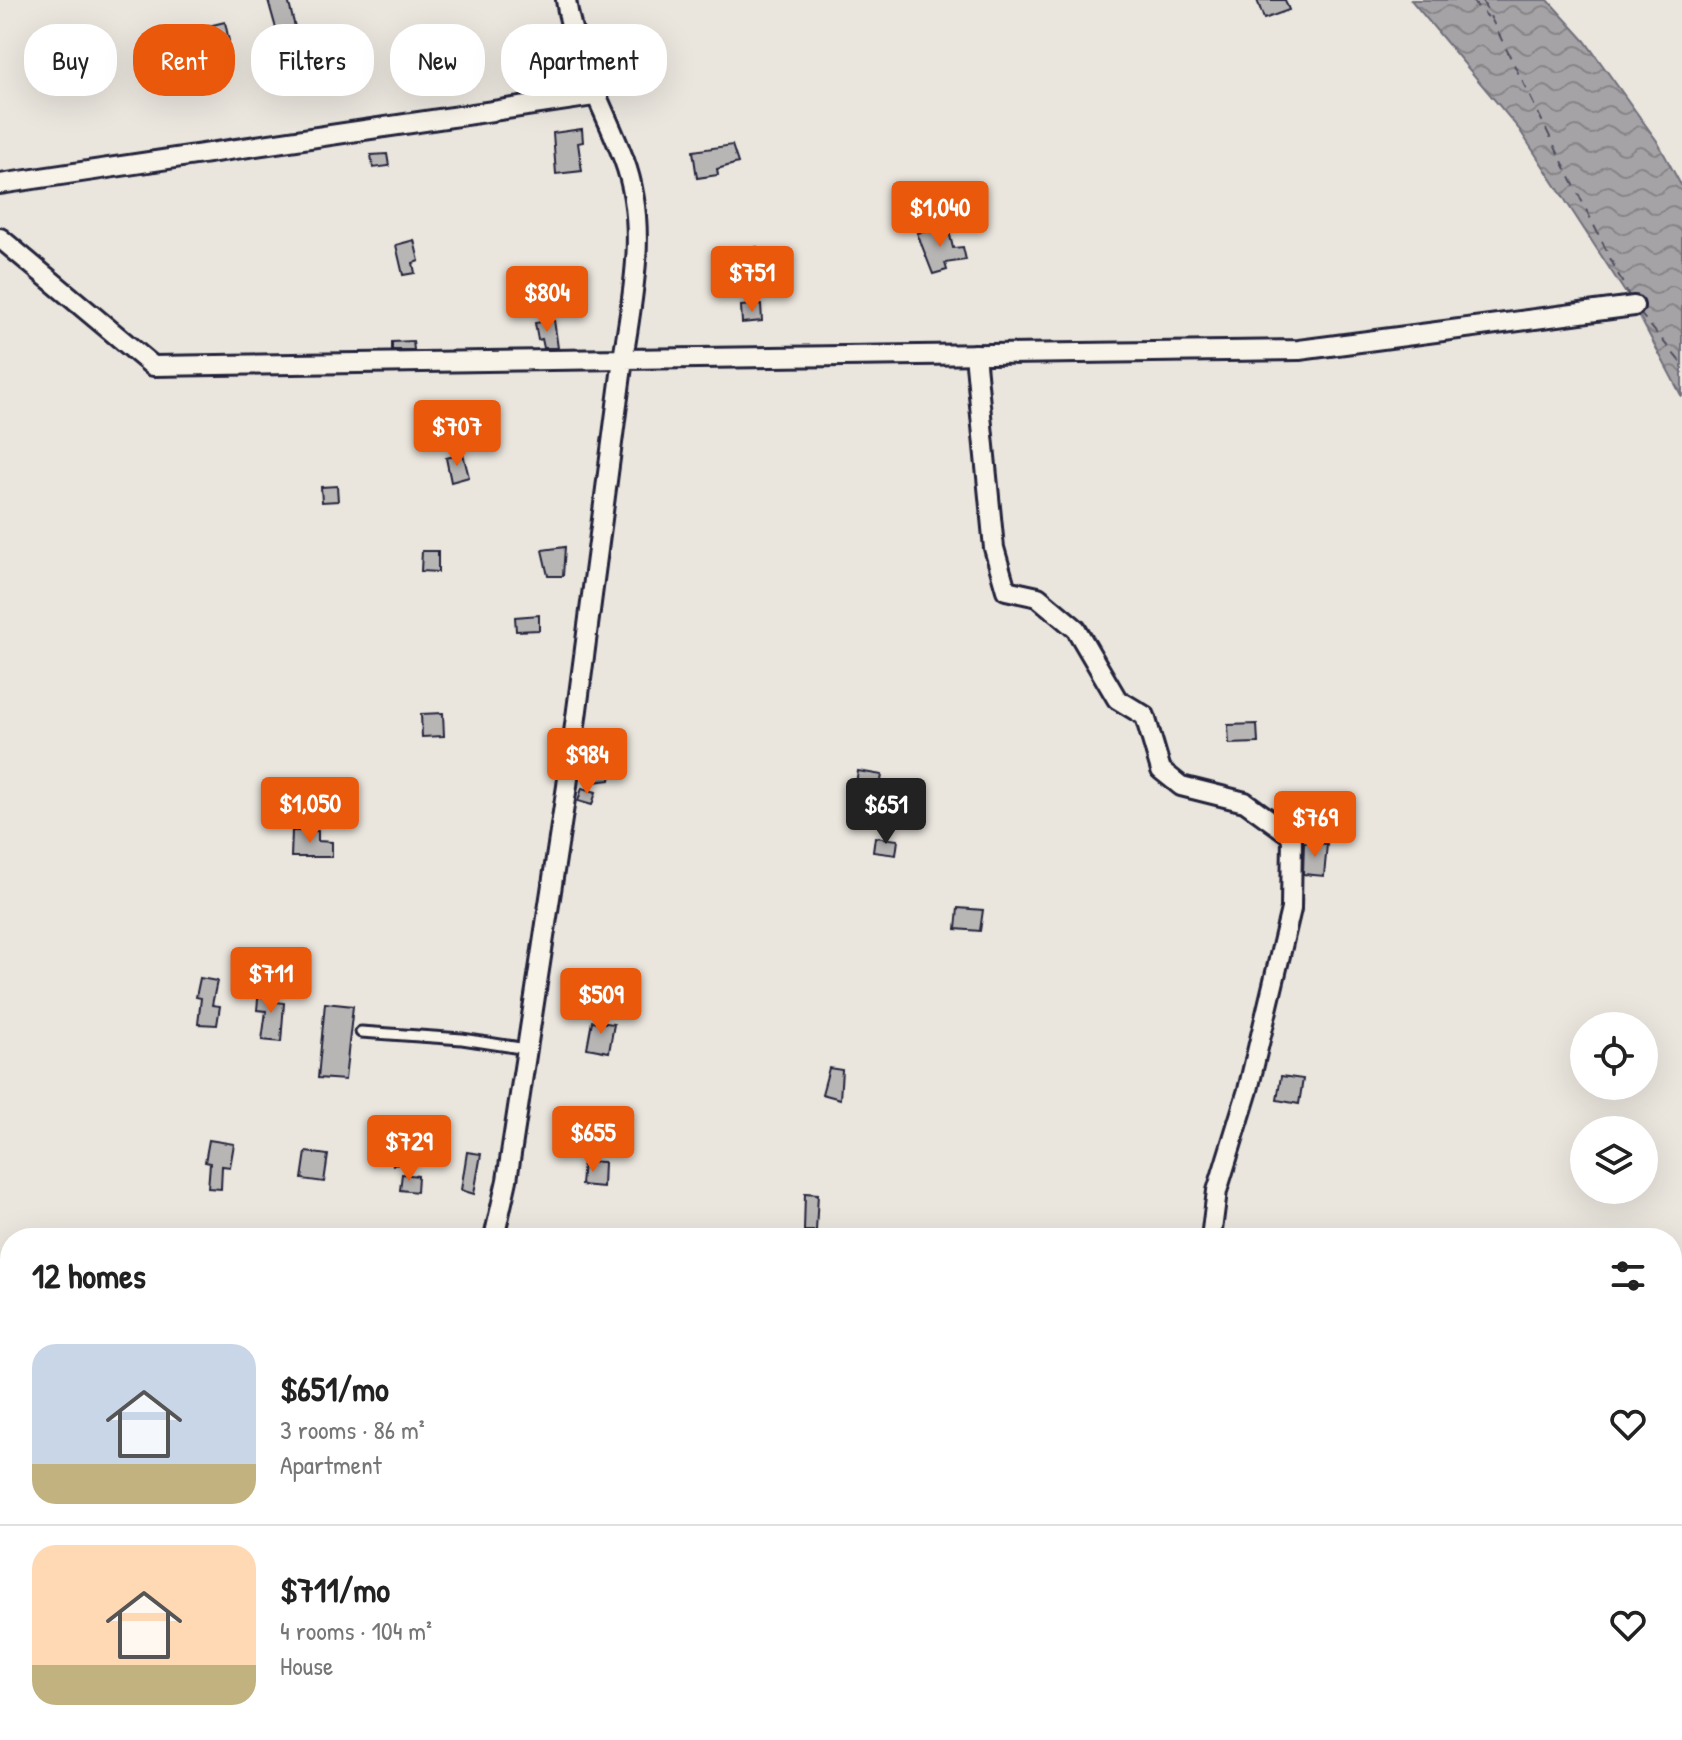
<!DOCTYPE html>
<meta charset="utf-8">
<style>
:root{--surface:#fff;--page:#f6f6f6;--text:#222;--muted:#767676;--line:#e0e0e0;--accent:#ea580c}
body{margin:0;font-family:"Patrick Hand",sans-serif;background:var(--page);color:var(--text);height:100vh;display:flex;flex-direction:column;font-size:30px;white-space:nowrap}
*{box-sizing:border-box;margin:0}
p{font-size:26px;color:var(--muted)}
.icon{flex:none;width:44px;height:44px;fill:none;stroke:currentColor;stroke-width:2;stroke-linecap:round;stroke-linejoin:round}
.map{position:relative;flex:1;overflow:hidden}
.side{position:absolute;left:0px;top:1228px;width:1682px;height:512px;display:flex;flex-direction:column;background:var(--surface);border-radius:32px 32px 0 0;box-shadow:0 8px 32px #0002}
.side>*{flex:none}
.guide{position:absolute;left:24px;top:24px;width:800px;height:72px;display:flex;gap:16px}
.tools{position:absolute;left:1570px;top:1012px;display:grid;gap:16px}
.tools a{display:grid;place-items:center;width:88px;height:88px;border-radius:50%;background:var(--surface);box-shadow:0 8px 32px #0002;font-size:40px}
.price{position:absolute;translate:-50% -68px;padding:0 18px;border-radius:8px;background:var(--accent);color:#fff;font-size:26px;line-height:52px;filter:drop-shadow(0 2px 4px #0008)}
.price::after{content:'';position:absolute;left:50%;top:48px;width:24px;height:18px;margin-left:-12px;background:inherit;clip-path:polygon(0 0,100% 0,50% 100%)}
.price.current{background:#222;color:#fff}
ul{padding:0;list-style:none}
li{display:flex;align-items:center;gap:24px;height:200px;padding:0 32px}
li+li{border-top:2px solid var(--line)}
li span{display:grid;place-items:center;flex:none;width:224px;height:160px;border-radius:24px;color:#555}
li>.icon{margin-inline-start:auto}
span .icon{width:96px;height:96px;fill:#fffc;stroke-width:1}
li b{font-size:34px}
h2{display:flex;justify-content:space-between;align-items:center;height:96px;padding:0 32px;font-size:34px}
.tag{padding:0 28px;border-radius:32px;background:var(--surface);box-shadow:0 8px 32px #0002;font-size:28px;line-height:72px}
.tag.current{background:var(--accent);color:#fff}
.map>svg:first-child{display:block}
.water{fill:url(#water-waves);stroke:#716f7b;stroke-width:2}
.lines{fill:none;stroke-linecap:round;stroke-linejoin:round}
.ferry{stroke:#504f60;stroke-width:2;stroke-dasharray:10 8;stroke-linecap:butt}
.building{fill:#b8b6b5;stroke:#22223b;stroke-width:2}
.lane-casing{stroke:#22223b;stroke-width:15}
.street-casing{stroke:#22223b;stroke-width:24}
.lane{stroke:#f7f3e8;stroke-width:9}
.street{stroke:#f7f3e8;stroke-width:18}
</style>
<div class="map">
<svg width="1682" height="1740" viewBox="0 0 1682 1740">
<defs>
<pattern id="water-waves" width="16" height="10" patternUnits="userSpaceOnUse" patternTransform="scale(2)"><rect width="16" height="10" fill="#a6a3a6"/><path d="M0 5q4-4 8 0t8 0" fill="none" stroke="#878488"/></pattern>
</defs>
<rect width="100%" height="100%" fill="#eae6de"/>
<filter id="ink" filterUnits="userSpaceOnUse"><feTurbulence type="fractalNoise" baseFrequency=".0125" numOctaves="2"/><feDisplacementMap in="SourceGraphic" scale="16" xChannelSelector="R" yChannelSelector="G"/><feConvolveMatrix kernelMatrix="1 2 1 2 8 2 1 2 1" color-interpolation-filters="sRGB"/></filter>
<g filter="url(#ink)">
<g class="water">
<path d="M1411 0H1548L1585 41 1657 141 1682 187V397L1634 306 1519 129Z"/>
<path d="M0 1283 10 1312V1730H139L141 1740H0Z"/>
</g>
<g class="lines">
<g class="ferry">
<path d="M1471 0 1488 17"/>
<path d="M1482 0 1631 300"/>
<path d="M1639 312 1682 364"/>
</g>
</g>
<g class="building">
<path d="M268 0H288L295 27 277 32Z"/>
<path d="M1257 0H1285L1289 10 1264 19Z"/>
<path d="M225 22 229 41 208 45 204 27Z"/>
<path d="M582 129 583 142 578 143 582 171 556 174 553 133Z"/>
<path d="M732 145 738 163 717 169 718 175 697 178 693 151Z"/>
<path d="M387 154 389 166 373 168 371 155Z"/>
<path d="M948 227 953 248 963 247 966 260 945 263 947 270 933 274 917 233Z"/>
<path d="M414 240 419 261 413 263 415 273 403 275 396 245Z"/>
<path d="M757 247 766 275 739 283 730 255Z"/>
<path d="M761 304 762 321 742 323 741 306Z"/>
<path d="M554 320 558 348H544L542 339 538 340 535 323Z"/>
<path d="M413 341 414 350H392V342Z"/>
<path d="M462 404 465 433 450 436 447 420 438 422 436 407Z"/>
<path d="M463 454 469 477 451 482 446 458Z"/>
<path d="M337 486 338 501 322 502 321 487Z"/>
<path d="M565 547 563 576H548L542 550Z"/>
<path d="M422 551H438V572L421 571Z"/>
<path d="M539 615V630L516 631 515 617Z"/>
<path d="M443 713 444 736 422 737 421 714Z"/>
<path d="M1257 724 1258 743 1229 744 1228 725Z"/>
<path d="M597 754 614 757 610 780 592 782Z"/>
<path d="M858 771 882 775 879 793 855 789Z"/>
<path d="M582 788 596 792 592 805 578 801Z"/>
<path d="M292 831H318V841L332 842V857H291Z"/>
<path d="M875 837 898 840 896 855 873 852Z"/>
<path d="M1304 842 1327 844 1324 876 1303 874Z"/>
<path d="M958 908 983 910 980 931 956 929Z"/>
<path d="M200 978 217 981 212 1005 220 1006 217 1025 198 1024 201 998 196 997Z"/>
<path d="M259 989 277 991 276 1002 284 1003 281 1042 262 1040 266 1011 257 1010Z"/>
<path d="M325 1003 353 1006 345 1080 318 1078Z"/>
<path d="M592 1021 614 1024 609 1052 587 1048Z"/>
<path d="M829 1068 842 1070 840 1099 822 1094Z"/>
<path d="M1281 1076 1303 1079 1299 1104 1277 1100Z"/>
<path d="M209 1140 234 1144 230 1167 222 1166 221 1189 208 1188 210 1163 205 1162Z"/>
<path d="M408 1149 409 1163 393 1165 392 1150Z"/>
<path d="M306 1152 328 1155 324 1182 302 1179Z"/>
<path d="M467 1152 481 1154 474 1194 461 1190Z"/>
<path d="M583 1161 604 1162 603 1187 581 1185Z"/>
<path d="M402 1174 418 1176 417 1192 400 1190Z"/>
<path d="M805 1193 818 1194 816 1231H804Z"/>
</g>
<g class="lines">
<g class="lane-casing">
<path id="lane" d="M361 1032 462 1039 527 1049"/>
</g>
<g class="street-casing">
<g id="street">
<path d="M0 184 594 96"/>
<path d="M0 238 153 366 623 359C633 293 648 224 624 160 604 107 574 57 566 0"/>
<path d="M975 354 994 548 1006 590 1038 597 1076 629 1117 699 1145 716 1161 770 1181 786 1245 802 1292 836 1291 909 1248 1090 1217 1191 1211 1238"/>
<path d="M494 1238 507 1180 567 786 623 359 1299 350 1634 306"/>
<path d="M1223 1730 1319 1740"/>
<path d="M316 1740 318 1730"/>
<path d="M1053 1740 1056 1730"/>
</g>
</g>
<use href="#lane" class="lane"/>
<use href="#street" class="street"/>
</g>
</g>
</svg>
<div class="tools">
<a><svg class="icon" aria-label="locate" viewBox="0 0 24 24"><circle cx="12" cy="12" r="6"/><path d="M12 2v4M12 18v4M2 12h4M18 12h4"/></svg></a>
<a><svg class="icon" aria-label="layers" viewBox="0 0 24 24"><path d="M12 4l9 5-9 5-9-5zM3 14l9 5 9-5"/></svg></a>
</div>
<b class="price" style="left:940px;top:249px">$1,040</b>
<b class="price" style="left:752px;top:314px">$751</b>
<b class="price" style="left:547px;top:334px">$804</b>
<b class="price" style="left:457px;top:468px">$707</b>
<b class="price" style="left:587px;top:796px">$984</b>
<b class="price" style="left:310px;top:845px">$1,050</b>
<b class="price current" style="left:886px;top:846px">$651</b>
<b class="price" style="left:1315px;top:859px">$769</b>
<b class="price" style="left:271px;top:1015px">$711</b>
<b class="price" style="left:601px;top:1036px">$509</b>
<b class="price" style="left:593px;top:1174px">$655</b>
<b class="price" style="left:409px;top:1183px">$729</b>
<div class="guide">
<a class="tag">Buy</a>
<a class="tag current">Rent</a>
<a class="tag">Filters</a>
<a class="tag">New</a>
<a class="tag">Apartment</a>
</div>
<section class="side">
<h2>12 homes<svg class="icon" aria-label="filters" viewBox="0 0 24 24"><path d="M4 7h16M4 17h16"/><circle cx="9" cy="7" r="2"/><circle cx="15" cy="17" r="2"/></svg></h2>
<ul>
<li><span style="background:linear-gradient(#c9d6e8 75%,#c2b280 0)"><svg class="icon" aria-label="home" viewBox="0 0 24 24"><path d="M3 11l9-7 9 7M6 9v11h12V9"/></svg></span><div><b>$651/mo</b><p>3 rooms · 86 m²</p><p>Apartment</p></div><svg class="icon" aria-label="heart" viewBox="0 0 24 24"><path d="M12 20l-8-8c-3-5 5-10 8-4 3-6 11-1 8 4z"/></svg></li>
<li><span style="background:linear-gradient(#ffd9b3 75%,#c2b280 0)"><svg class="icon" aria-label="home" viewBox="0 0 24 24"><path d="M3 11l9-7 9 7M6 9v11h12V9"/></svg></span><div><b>$711/mo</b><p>4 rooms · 104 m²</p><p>House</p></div><svg class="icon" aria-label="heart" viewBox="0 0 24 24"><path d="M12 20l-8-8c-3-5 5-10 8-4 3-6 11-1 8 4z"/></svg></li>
</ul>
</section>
</div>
